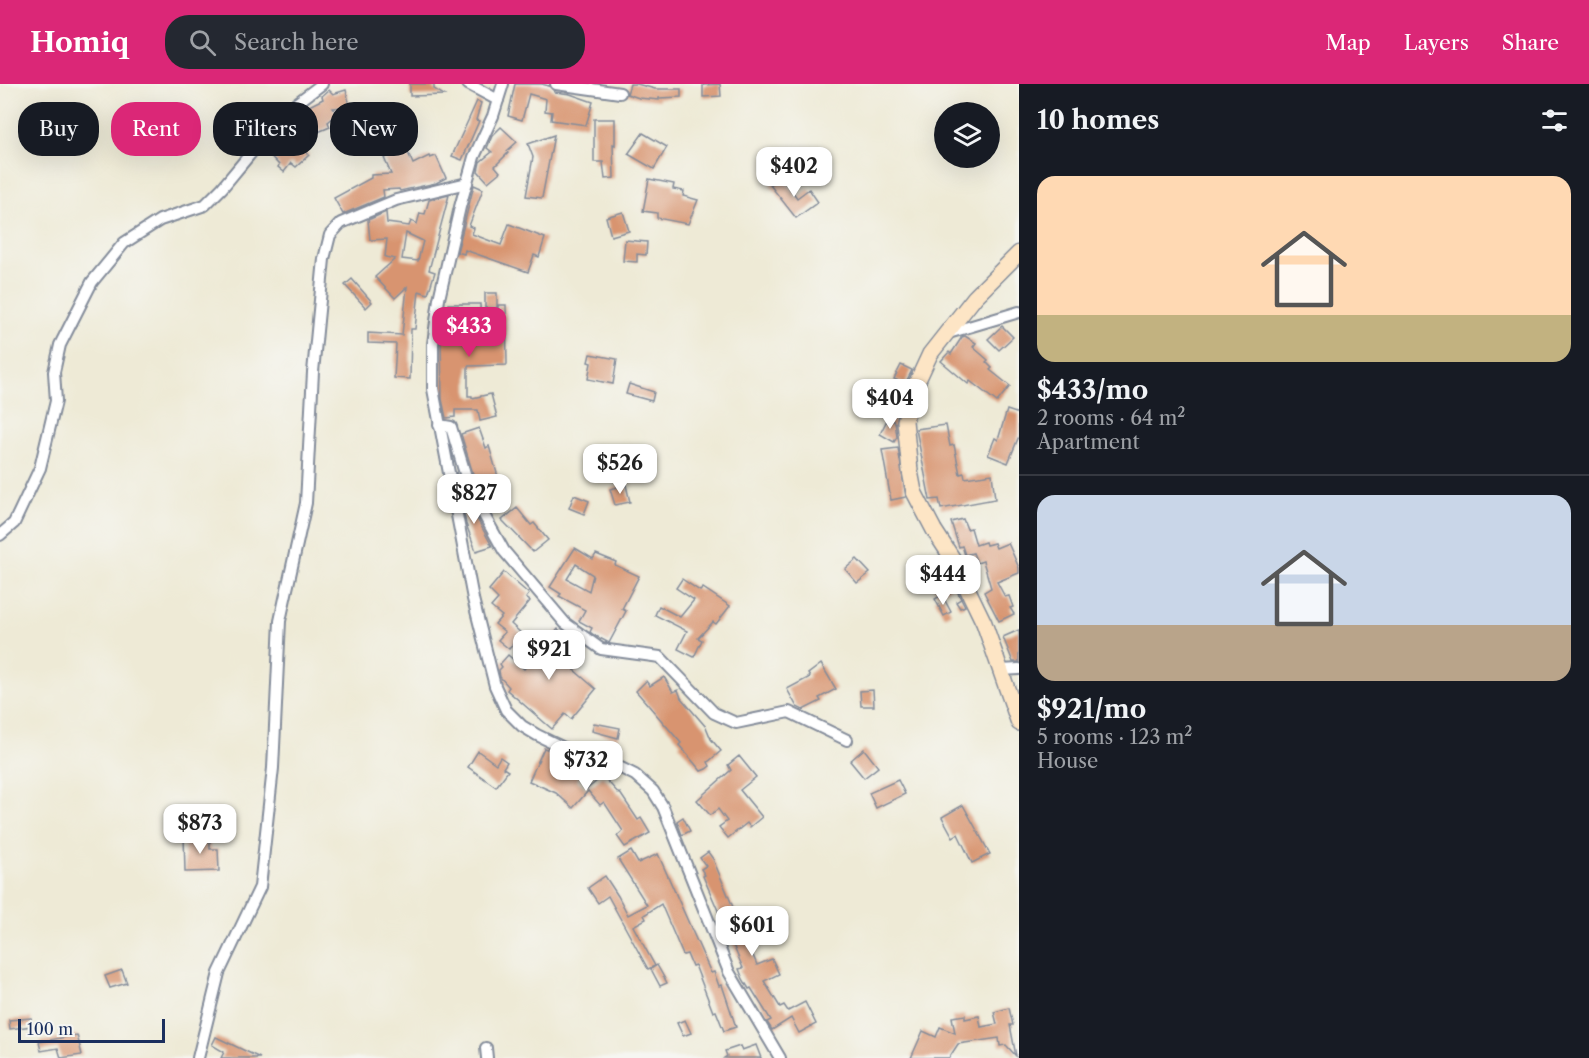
<!DOCTYPE html>
<meta charset="utf-8">
<style>
:root{--surface:#171b24;--page:#242831;--text:#f1f3f6;--muted:#9ea1a6;--line:#363941;--accent:#db2777}
body{margin:0;font-family:"Libre Caslon Text",serif;background:var(--page);color:var(--text);height:100vh;display:flex;flex-direction:column;font-size:22px;white-space:nowrap}
*{box-sizing:border-box;margin:0}
p{font-size:20px;color:var(--muted)}
.icon{flex:none;width:33px;height:33px;fill:none;stroke:currentColor;stroke-width:2;stroke-linecap:round;stroke-linejoin:round}
.map{position:relative;flex:1;overflow:hidden}
.panel{display:flex;flex-direction:column;background:var(--surface);width:570px}
.panel>*{flex:none}
.top-card{position:absolute;left:18px;top:18px;width:570px;height:54px;display:flex;gap:12px}
.tools{position:absolute;left:934px;top:18px;display:grid;gap:12px}
.tools a{display:grid;place-items:center;width:66px;height:66px;border-radius:50%;background:var(--surface);box-shadow:0 6px 24px #0002;font-size:30px}
.scale{position:absolute;left:18px;bottom:15px;width:147px;box-sizing:border-box;padding-left:6px;border:3px solid #1b2f5e;border-top:0;font-size:16px;line-height:21px;white-space:nowrap;color:#1b2f5e;-webkit-text-stroke:4px #f6f6f2;paint-order:stroke}
.price{position:absolute;translate:-50% -51px;padding:0 14px;border-radius:12px;background:#fff;color:#222;font-size:20px;line-height:39px;filter:drop-shadow(0 2px 3px #0008)}
.price::after{content:'';position:absolute;left:50%;top:36px;width:18px;height:14px;margin-left:-9px;background:inherit;clip-path:polygon(0 0,100% 0,50% 100%)}
.price.selected{background:var(--accent);color:#fff}
ul{padding:0;list-style:none}
li{display:grid;align-content:center;gap:12px;height:318px;padding:0 18px}
li+li{border-top:2px solid var(--line)}
li span{display:grid;place-items:center;height:186px;border-radius:18px;color:#555}
li>.icon{margin-inline-start:auto}
span .icon{width:108px;height:108px;fill:#fffc;stroke-width:1}
li b{font-size:26px}
h2{display:flex;justify-content:space-between;align-items:center;height:72px;padding:0 18px;font-size:26px}
.tag{padding:0 21px;border-radius:24px;background:var(--surface);box-shadow:0 6px 24px #0002;font-size:21px;line-height:54px}
.tag.selected{background:var(--accent);color:#fff}
header{display:flex;align-items:center;gap:36px;box-sizing:border-box;height:84px;padding:0 30px;background:var(--accent);color:#fff}
header strong{font-size:28px}
nav{display:flex;gap:33px;margin-inline-start:auto;font-size:21px}
.search{width:420px;height:54px;background:var(--page);display:flex;align-items:center;gap:15px;box-sizing:border-box;padding:0 21px;border-radius:24px;color:var(--muted);font-size:22px}
main{display:flex;flex:1;min-height:0}
.map>svg:first-child{display:block}
.building{fill:#d89470;fill-rule:evenodd}
.lines{fill:none;stroke-linecap:round;stroke-linejoin:round}
.street-casing{stroke:#848c9a;stroke-width:14}
.secondary-casing{stroke:#848c9a;stroke-width:18}
.street{stroke:#fff;stroke-width:10}
.secondary{stroke:#fde5c5;stroke-width:15}
</style>
<header>
<strong>Homiq</strong>
<div class="search"><svg class="icon" aria-label="search" viewBox="0 0 24 24"><circle cx="10" cy="10" r="6"/><path d="M15 15l6 6"/></svg>Search here</div>
<nav><a>Map</a><a>Layers</a><a>Share</a></nav>
</header>
<main>
<div class="map">
<svg width="1019" height="974" viewBox="0 0 1019 974">
<rect width="100%" height="100%" fill="#f6f6f2"/>
<filter id="ink" filterUnits="userSpaceOnUse"><feTurbulence type="fractalNoise" baseFrequency=".0167" numOctaves="2"/><feDisplacementMap in="SourceGraphic" scale="12" xChannelSelector="R" yChannelSelector="G"/><feConvolveMatrix kernelMatrix="1 2 1 2 8 2 1 2 1" color-interpolation-filters="sRGB"/></filter>
<filter id="wash" filterUnits="userSpaceOnUse"><feTurbulence type="fractalNoise" baseFrequency=".008" numOctaves="4" result="noise"/><feDisplacementMap in="SourceGraphic" scale="24" xChannelSelector="R" yChannelSelector="G"/><feGaussianBlur stdDeviation="1.35" result="paint"/><feColorMatrix in="noise" values="0 0 0 0 0 0 0 0 0 0 0 0 0 0 0 0 0 1.4 0 .05"/><feComposite in="paint" operator="in"/></filter>
<g filter="url(#wash)">
<rect width="100%" height="100%" fill="#eeead6"/>
<g id="blocks">
<g class="building">
<path d="M410 0H434V5L444 11 410 12Z"/>
<path d="M515 0H542L549 2 555 8 570 10 593 18 586 41 551 36 552 28 545 27 546 15 529 10 522 36 508 32Z"/>
<path d="M630 0H637L655 5H681V13L659 14V16L639 14 627 10Z"/>
<path d="M720 0 721 12 703 13V1Z"/>
<path d="M329 6 333 10 346 6 350 22 333 24 338 30 328 38 330 43 318 48 305 24 323 15 322 12Z"/>
<path d="M477 17 481 19 476 36 479 37 462 76 452 72Z"/>
<path d="M594 35H615V61L613 60 614 94 605 95 603 78H594Z"/>
<path d="M501 43 517 58 507 67 508 69 495 82 500 88 488 98 478 87 480 78 492 68 487 64 492 52Z"/>
<path d="M286 47 309 71 296 83 291 79 284 88 278 83 279 81 266 67Z"/>
<path d="M643 49 667 63 654 85 628 70Z"/>
<path d="M554 51 542 114 526 112 533 73 528 60Z"/>
<path d="M406 64 413 80 429 72 430 74 436 72 446 94 436 99 400 107 399 105 383 106 384 113 343 130 334 114 371 94V91L391 90 384 74Z"/>
<path d="M782 93 797 114 809 105 818 118 796 134 770 101Z"/>
<path d="M649 95 674 100 673 105 684 107 683 112 698 116 688 140 657 134V129L643 127Z"/>
<path d="M474 101 483 105 469 142 474 144 472 150 501 161 509 140 545 154 539 173 534 171 528 188 465 166 464 170 457 168Z"/>
<path d="M449 111 429 186 435 188 428 210 419 207 415 245H411L410 295 394 294 396 260 368 259V249L402 251 407 203 395 214 375 193 395 175 385 173 387 155 370 156 368 136 386 128 387 139 409 142 411 137 417 140 420 129 425 130 429 116ZM406 149 423 157 418 177 402 175Z"/>
<path d="M623 128 629 147 611 152 606 133Z"/>
<path d="M625 156 647 158 646 171 637 170V178L623 177Z"/>
<path d="M352 195 372 218 366 224 345 201Z"/>
<rect x="485" y="209" width="12" height="15"/>
<path d="M448 220H480L481 255H498V221H506L507 281 468 282V312H472V314L491 310 497 333 480 337 478 326H455V333L446 334 442 315 441 255 442 246 448 245Z"/>
<path d="M1002 242 1013 253 999 266 988 255Z"/>
<path d="M965 252 976 259 973 263 988 276 986 278 992 284 990 286 1010 302 997 318 970 297 968 300 941 277 949 268 951 270 962 253Z"/>
<path d="M590 270 617 275 613 300 588 295 591 279 588 278Z"/>
<path d="M901 281 912 286 905 300 894 295Z"/>
<path d="M629 300 654 308 652 317 626 310Z"/>
<path d="M1007 326 1019 330V352L1008 379 988 371 995 354 998 356Z"/>
<path d="M888 334 895 338 897 353 894 358 880 350Z"/>
<path d="M946 341 950 362 954 361 960 390 964 389 965 394 992 390 995 415 941 425 939 415 930 416 916 345Z"/>
<path d="M479 344 486 364 489 362 503 410 486 416 477 403 461 350Z"/>
<path d="M898 364 906 413 891 416 882 366Z"/>
<path d="M456 388 463 409 492 462 476 467 466 440Z"/>
<path d="M626 401 630 418 615 421 610 405Z"/>
<path d="M574 411 589 417 584 430 569 424Z"/>
<path d="M517 424 531 441 534 439 548 456 533 468 502 436Z"/>
<path d="M963 435 967 445 971 444 976 461 985 458 986 461 994 459 996 464 1008 459 1019 484V489L997 498 1005 513 1009 512 1013 523 1010 524 1014 530 999 537 984 508 991 504 983 477 977 479 973 469 965 471 962 462 959 463 951 438Z"/>
<path d="M575 464 593 475 596 470 616 478 615 481 639 492 622 525 626 527 609 559 594 551 590 548 592 544 579 537 585 526 559 512 561 510 550 503ZM576 480 593 491 589 507 567 495Z"/>
<path d="M939 472 945 482 965 522 960 524 956 518 961 515 954 501 938 510 924 484 939 476 937 473Z"/>
<path d="M857 475 870 489 857 499 845 485Z"/>
<path d="M504 488 529 510 526 514 530 517 511 540 522 550 509 565 498 556 505 548 495 540 502 532 491 523 498 515 489 506Z"/>
<path d="M682 495 700 507 703 504 730 522 716 540 713 538 698 554 702 556 694 573 678 565 687 547 655 531 659 522 680 533 694 516 676 504Z"/>
<path d="M942 511 951 528 944 532 935 515Z"/>
<path d="M558 545 571 557 569 560 585 573 574 586 596 605 571 635 565 630 552 645 507 606 509 603 500 593 499 586 502 583 500 580 508 571 524 585Z"/>
<path d="M1019 546V578H1013L1003 553Z"/>
<path d="M821 580 836 605 819 614 821 617 803 626 797 623 787 605 810 593 808 590Z"/>
<path d="M664 593 673 608 678 606 681 614 706 643 711 655 721 667 708 678 710 682 706 685 701 687 679 661 681 659 636 607 646 597 650 602Z"/>
<path d="M873 606 874 622H861L860 607Z"/>
<path d="M594 639 620 644 618 654 592 647Z"/>
<path d="M544 664 586 679 577 696 587 705 603 692 619 710 620 709 638 736 641 734 650 749 625 763 617 752 623 747 604 718 600 721 588 707 573 724 556 709 529 697Z"/>
<path d="M864 665 878 683 864 694 850 677Z"/>
<path d="M478 667 496 680 500 673 507 678 503 684 508 687 496 703 468 683Z"/>
<path d="M739 672 756 693 740 706 762 733 750 743 747 739 728 754 719 743 727 737 718 725 710 731 697 716 731 686 728 681Z"/>
<path d="M898 696 905 710 876 724 869 709Z"/>
<path d="M963 721 990 770 972 779 958 750 953 753 942 733Z"/>
<path d="M683 733 690 747 682 751 677 737Z"/>
<path d="M205 750V757H210V765H218L219 787 185 788 184 751Z"/>
<path d="M631 767 638 779 658 770 711 889 714 888 719 902 722 901 736 943 724 947 716 927 713 928 695 881 692 882 687 870 683 871 661 820 644 831 646 835 633 842 655 882 648 885 608 812 598 819 588 804 605 792 618 812 628 831 647 821 618 775Z"/>
<path d="M708 768 713 775 757 881 772 875 779 890 764 897 780 923 784 921 788 927 805 918 816 940 799 949 791 934 772 946 767 938 771 936 751 904 749 905 743 895 739 885 743 884 703 792 705 791 701 785 706 782 700 774Z"/>
<path d="M657 881 667 899 660 902 651 885Z"/>
<path d="M122 886 127 899 110 904 105 892Z"/>
<path d="M1009 924 1013 941H1010L1016 972 1006 961 1000 962 999 954 958 960 949 974H911L923 947 936 953 940 943 955 949 952 933 965 931V935L979 932 981 943 997 940 994 928Z"/>
<path d="M31 934 32 942 10 945 9 936Z"/>
<path d="M685 936 691 949 683 952 677 939Z"/>
<path d="M77 951 82 971 61 974 58 964 41 967 39 958Z"/>
<path d="M216 953 260 974H221L224 968 212 961Z"/>
<path d="M756 961 761 974H724L727 972 725 967 740 962 742 966Z"/>
</g>
</g>
</g>
<g filter="url(#ink)">
<use href="#blocks" fill-opacity="0" stroke="#848c9a" stroke-width="1.5"/>
<g class="lines">
<g class="street-casing">
<g id="street">
<path d="M468 0 498 16"/>
<path d="M503 0 493 32 474 73 460 123 439 215 433 260V305L473 515 495 602 506 626 522 642 537 651 564 664 613 680 635 691 653 707 663 723 729 888 780 974"/>
<path d="M556 0 620 9"/>
<path d="M945 250 1019 228"/>
<path d="M439 341 451 343 470 406 504 467 565 539 601 565 660 573 714 629 736 639 789 628 847 656"/>
<path d="M0 451 14 439 40 384 56 317 54 288 60 261 92 198 124 159 160 136 205 121 222 104 285 28 322 0"/>
<path d="M1001 586 1019 585"/>
<path d="M486 964 487 974"/>
<path d="M198 974 219 889 260 803 273 684 280 537 306 419 313 288 324 175 330 151 341 139 396 116 467 99"/>
</g>
</g>
<g class="secondary-casing">
<path id="secondary" d="M1019 169 975 213 930 270 911 311 905 337 910 387 914 408 934 446 954 477 984 539 1019 639"/>
</g>
<use href="#street" class="street"/>
<use href="#secondary" class="secondary"/>
</g>
</g>
</svg>
<div class="tools">
<a><svg class="icon" aria-label="layers" viewBox="0 0 24 24"><path d="M12 4l9 5-9 5-9-5zM3 14l9 5 9-5"/></svg></a>
</div>
<div class="scale">100 m</div>
<b class="price" style="left:794px;top:114px">$402</b>
<b class="price selected" style="left:469px;top:274px">$433</b>
<b class="price" style="left:890px;top:346px">$404</b>
<b class="price" style="left:620px;top:411px">$526</b>
<b class="price" style="left:474px;top:441px">$827</b>
<b class="price" style="left:943px;top:522px">$444</b>
<b class="price" style="left:549px;top:597px">$921</b>
<b class="price" style="left:586px;top:708px">$732</b>
<b class="price" style="left:200px;top:771px">$873</b>
<b class="price" style="left:752px;top:873px">$601</b>
<div class="top-card">
<a class="tag">Buy</a>
<a class="tag selected">Rent</a>
<a class="tag">Filters</a>
<a class="tag">New</a>
</div>
</div>
<section class="panel">
<h2>10 homes<svg class="icon" aria-label="filters" viewBox="0 0 24 24"><path d="M4 7h16M4 17h16"/><circle cx="9" cy="7" r="2"/><circle cx="15" cy="17" r="2"/></svg></h2>
<ul>
<li><span style="background:linear-gradient(#ffd9b3 75%,#c2b280 0)"><svg class="icon" aria-label="home" viewBox="0 0 24 24"><path d="M3 11l9-7 9 7M6 9v11h12V9"/></svg></span><div><b>$433/mo</b><p>2 rooms · 64 m²</p><p>Apartment</p></div></li>
<li><span style="background:linear-gradient(#c9d6e8 70%,#b9a48a 0)"><svg class="icon" aria-label="home" viewBox="0 0 24 24"><path d="M3 11l9-7 9 7M6 9v11h12V9"/></svg></span><div><b>$921/mo</b><p>5 rooms · 123 m²</p><p>House</p></div></li>
</ul>
</section>
</main>
